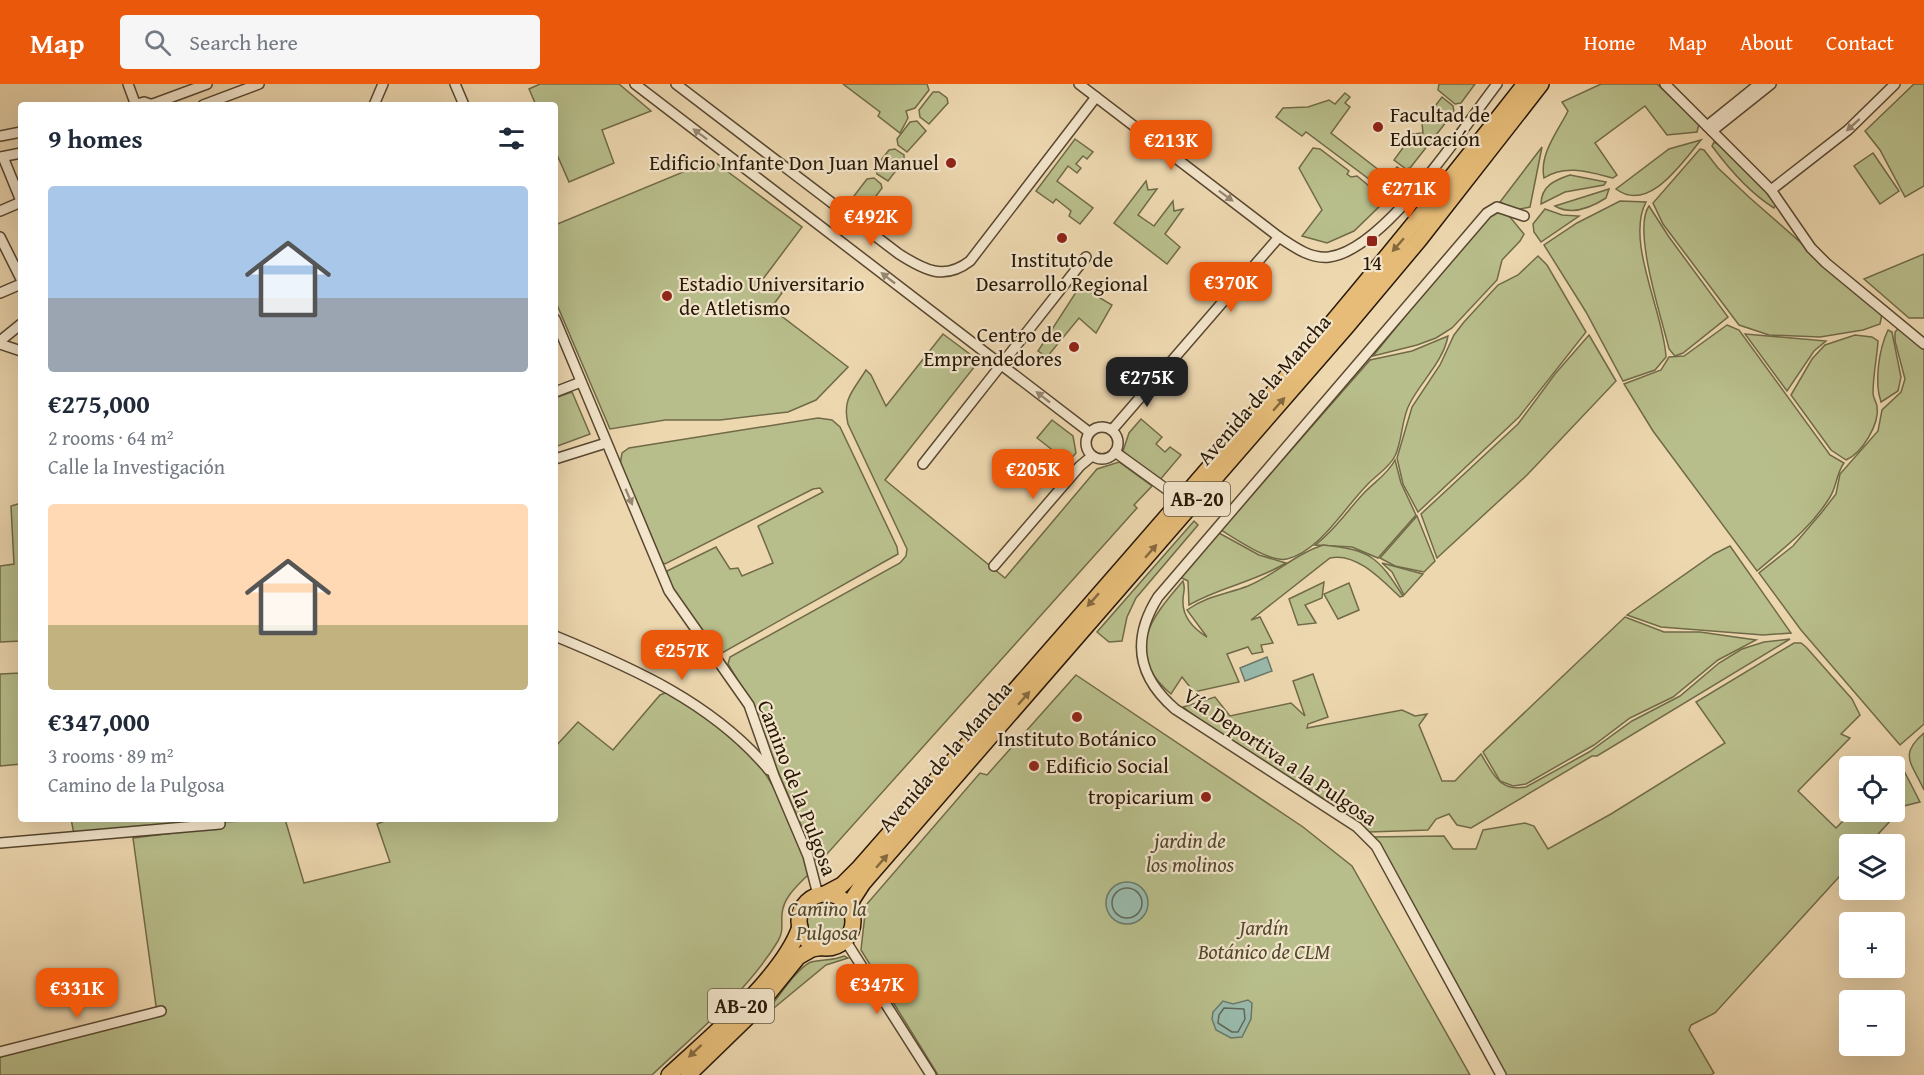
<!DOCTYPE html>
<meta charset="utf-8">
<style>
:root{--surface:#fff;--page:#f6f6f7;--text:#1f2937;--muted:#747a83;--accent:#ea580c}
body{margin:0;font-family:"Gentium Book Plus",serif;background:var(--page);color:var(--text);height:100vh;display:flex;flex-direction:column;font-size:22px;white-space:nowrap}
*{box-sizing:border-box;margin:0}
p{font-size:20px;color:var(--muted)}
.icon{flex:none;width:33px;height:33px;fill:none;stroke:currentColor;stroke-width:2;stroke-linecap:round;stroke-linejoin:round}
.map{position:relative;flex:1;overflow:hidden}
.details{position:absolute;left:18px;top:18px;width:540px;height:720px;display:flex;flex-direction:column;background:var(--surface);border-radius:6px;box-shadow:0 6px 24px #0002}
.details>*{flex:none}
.tools{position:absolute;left:1839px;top:672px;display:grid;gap:12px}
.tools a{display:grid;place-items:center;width:66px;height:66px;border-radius:6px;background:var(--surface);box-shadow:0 6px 24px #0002;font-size:30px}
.price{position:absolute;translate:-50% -51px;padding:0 14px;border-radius:12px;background:var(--accent);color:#fff;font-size:20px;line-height:39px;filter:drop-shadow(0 2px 3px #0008)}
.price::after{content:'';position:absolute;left:50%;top:36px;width:18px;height:14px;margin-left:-9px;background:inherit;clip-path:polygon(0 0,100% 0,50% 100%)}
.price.active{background:#222;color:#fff}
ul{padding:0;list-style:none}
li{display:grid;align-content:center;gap:12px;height:318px;padding:0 30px}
li span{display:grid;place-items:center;height:186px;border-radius:6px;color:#555}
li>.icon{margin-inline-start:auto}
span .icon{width:108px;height:108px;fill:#fffc;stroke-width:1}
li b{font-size:26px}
h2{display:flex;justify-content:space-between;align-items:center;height:72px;padding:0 30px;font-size:26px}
header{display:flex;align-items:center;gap:36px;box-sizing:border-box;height:84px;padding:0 30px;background:var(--accent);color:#fff}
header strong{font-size:28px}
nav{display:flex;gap:33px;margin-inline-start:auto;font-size:21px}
.search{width:420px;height:54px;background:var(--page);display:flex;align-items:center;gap:15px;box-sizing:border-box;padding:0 21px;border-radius:6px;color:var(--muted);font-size:22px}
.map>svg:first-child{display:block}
.green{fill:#b8be8b;stroke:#706a48;stroke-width:1.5}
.water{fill:#99baac;stroke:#6b796a;stroke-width:1.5}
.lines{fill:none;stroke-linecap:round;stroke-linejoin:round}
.shore{stroke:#606859;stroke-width:1.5}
.street-casing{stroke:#584730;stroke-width:12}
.primary-casing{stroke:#271706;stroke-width:18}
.street{stroke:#f3e5cb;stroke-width:9}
.primary{stroke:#e6bc78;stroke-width:15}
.oneway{fill:#978872}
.oneway2{fill:#866a3f}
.poi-dot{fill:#8f2418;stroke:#f3e5cb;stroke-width:2}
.labels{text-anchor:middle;stroke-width:4.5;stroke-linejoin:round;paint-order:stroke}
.shield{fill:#f3e5cb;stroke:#645541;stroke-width:1.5}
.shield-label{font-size:20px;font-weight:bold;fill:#271706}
.poi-label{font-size:21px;fill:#271706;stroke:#f3e5cb;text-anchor:start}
.street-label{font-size:21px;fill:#271706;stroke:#f3e5cb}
.park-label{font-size:21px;font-style:italic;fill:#52492e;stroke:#f3e5cb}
</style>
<header>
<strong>Map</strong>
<div class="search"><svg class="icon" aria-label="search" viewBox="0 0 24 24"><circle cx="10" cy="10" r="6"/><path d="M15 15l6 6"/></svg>Search here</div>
<nav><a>Home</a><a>Map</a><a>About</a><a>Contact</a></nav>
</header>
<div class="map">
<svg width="1924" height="991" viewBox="0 0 1924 991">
<rect width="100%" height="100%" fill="#edd7af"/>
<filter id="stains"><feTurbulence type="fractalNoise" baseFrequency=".00333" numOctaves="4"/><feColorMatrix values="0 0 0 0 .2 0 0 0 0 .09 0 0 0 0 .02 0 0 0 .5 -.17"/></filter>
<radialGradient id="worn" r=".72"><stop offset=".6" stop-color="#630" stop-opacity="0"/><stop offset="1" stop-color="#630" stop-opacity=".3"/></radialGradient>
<g class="green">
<path d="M540 0H619L651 27 602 46 614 79 569 98 555 66V21H536L529 5Z"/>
<path d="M843 0H927L929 6 915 24 906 27 908 34 900 49 878 32 880 28Z"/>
<path d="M1439 0H1475L1461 19 1455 20 1438 6Z"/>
<path d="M1601 0H1657L1699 40 1697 48 1667 51 1645 22 1595 59 1617 91 1613 94C1589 88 1565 80 1544 94 1539 70 1558 47 1568 27L1562 18Z"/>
<path d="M1914 0H1924V102L1905 113 1880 66 1865 47Z"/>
<path d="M933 8H939L947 14 948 19 929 40 920 33 919 26Z"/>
<path d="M1345 9 1350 13 1345 19 1350 23 1331 49 1388 93 1397 83 1404 88V92L1393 107H1385L1306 48 1302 52 1276 33 1283 24 1308 23 1329 16 1335 20Z"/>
<path d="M1442 13 1453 22 1454 28 1410 84 1406 85 1394 76 1413 50 1423 49 1422 39Z"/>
<path d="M917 37 926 47 907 68 898 61 897 55 910 38Z"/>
<path d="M1075 55 1093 68 1087 75 1083 72 1076 80 1081 84 1077 89 1068 82 1057 97 1093 124 1080 140 1069 132 1071 127 1056 115 1053 119 1036 107Z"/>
<path d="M1701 56C1683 77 1649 130 1616 105L1669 65Z"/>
<path d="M1714 58 1721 62 1769 108 1776 120 1774 124C1750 109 1729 85 1712 62Z"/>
<path d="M1542 63 1530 123 1516 126 1500 118Z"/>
<path d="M1313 64 1320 65 1349 87 1347 90 1351 93 1357 92 1381 112 1384 118 1354 147 1327 159 1302 152 1322 126 1299 84Z"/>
<path d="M895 65 904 71V76L888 97 877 90 875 84 889 66Z"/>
<path d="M1700 65 1704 66 1718 84 1750 114 1882 230 1880 240 1863 246 1820 253 1769 251 1739 241 1663 140 1653 119Z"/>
<path d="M1873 69 1899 107 1880 120 1854 82Z"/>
<path d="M712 76 802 143 763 195 782 209 771 224 848 283 816 316 788 328 720 336H665L610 345 555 216V141Z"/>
<path d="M1570 91 1606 98 1604 101 1565 108 1541 120C1541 102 1555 96 1570 91Z"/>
<path d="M874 94 881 100 882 104 870 120 869 137 847 121 867 95Z"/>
<path d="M1146 97 1148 106 1157 105 1138 131 1154 142 1173 117 1174 127 1183 125 1165 150 1180 163 1167 180 1114 139Z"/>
<path d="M1609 105 1606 114C1592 123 1572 132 1555 122Z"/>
<path d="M1620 117 1646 118C1625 157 1664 229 1666 273L1655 286 1623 297 1586 228 1544 161 1577 139Z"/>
<path d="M1649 122 1669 153 1728 233 1683 269 1675 272 1669 265C1662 235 1632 145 1649 122Z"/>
<path d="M1545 125 1562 131 1579 132 1541 158 1534 148 1533 140Z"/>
<path d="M1498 127 1510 133 1524 150 1520 157 1502 176 1497 196 1452 244 1436 254 1417 261 1373 272 1488 130Z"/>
<path d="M1924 170V234H1909L1864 195Z"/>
<path d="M1538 172 1547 181 1586 248 1519 333 1418 428 1403 400 1397 374 1412 323 1440 281 1454 251 1464 238 1498 201 1518 191Z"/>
<path d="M1080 202 1112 221 1096 249 1079 234 1047 273 1038 267Z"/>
<path d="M1727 241 1739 246 1830 371 1844 379C1836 390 1837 402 1830 413 1811 444 1784 464 1757 487L1653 347 1624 300 1661 286 1669 273 1684 272Z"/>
<path d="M1899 244 1924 266V640L1900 661 1801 546 1759 489 1793 462 1822 428 1836 410 1840 390 1878 347 1882 326 1901 308 1905 295 1895 257V248Z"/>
<path d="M1888 246 1892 248 1901 293 1898 307 1881 318C1874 298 1879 265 1888 246Z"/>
<path d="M943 250 979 277 885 396 1005 494 1097 385 1119 378 1152 402 1134 421 1137 424 818 780 776 683 752 620 728 580 730 573 900 479 906 472 907 465 848 340C842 315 853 307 866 286L871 291 886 322Z"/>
<path d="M1745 250 1826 257 1814 267 1787 307Z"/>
<path d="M1589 251 1616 297 1527 391 1437 474 1421 430 1518 340 1555 290Z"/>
<path d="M1855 251 1872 253 1878 257C1877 274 1873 291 1873 309 1873 314 1876 317 1877 322 1880 340 1862 369 1846 376L1831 366 1791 311 1812 275 1825 261Z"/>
<path d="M1448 252C1443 278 1422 296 1410 319 1401 335 1403 355 1395 372 1389 384 1376 391 1367 401 1345 423 1320 467 1287 475 1271 479 1235 455 1221 446L1370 276 1412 267Z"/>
<path d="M572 308 590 350 555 363V314Z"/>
<path d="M818 334 832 336 840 343 897 463 898 470 722 569C707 561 667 505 667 487L716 463 730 485 738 484 742 492 773 479 758 442 823 408 820 404 813 405 665 480 660 477 620 381 622 369 629 364Z"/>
<path d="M1141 335 1162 353 1156 360 1165 368 1170 363 1181 371 1159 397 1123 367 1129 349Z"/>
<path d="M1052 336 1073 352 1076 369 1068 378 1037 354Z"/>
<path d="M1395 376 1401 399 1416 431 1378 474 1352 463 1315 461C1335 446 1347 427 1363 410 1374 398 1388 390 1395 376Z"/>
<path d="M21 419V557L0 558V482L14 480 11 422Z"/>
<path d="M1417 432 1435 477 1424 488 1395 482 1380 474Z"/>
<path d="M1194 437 1198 441 1136 514 1127 533 1122 557 1109 558 1097 548Z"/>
<path d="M1219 449 1259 471 1286 479C1255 498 1220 503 1189 521L1188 497 1180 493Z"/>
<path d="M1323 461C1371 466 1378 473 1403 512L1400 513C1382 496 1356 468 1330 474L1251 536 1260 533 1273 559 1261 561 1263 568 1252 570 1248 563 1227 570 1239 598 1194 608 1182 593 1171 610C1122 569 1151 534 1183 497 1186 505 1183 508 1183 516 1182 533 1194 545 1207 553L1187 526C1206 512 1227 510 1248 502 1275 491 1295 470 1323 461Z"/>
<path d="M1730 462 1791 549 1763 551 1661 543 1627 531 1714 470Z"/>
<path d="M1382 479 1423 490 1404 511 1392 488Z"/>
<path d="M1324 498 1322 514 1305 521 1316 539 1298 541 1289 515Z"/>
<path d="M1349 499 1359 526 1338 535 1324 510Z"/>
<path d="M1625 533 1664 548H1700L1756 556 1718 576 1673 613 1630 634 1594 661 1526 700 1513 702 1500 697 1483 668Z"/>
<path d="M1790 555 1597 672H1592L1471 744 1457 741 1449 730 1436 735 1428 746 1369 748 1314 708 1224 654 1183 623 1215 613 1230 632 1291 619 1305 632 1293 597 1313 590 1328 633 1308 640 1307 644 1402 626 1415 632 1427 630 1419 641 1442 697H1455L1481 670C1493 690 1500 708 1526 703L1589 668 1632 637 1680 612 1719 579 1742 565 1764 558Z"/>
<path d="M1794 559H1801L1806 563 1852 615 1860 631 1841 650 1850 654 1798 707 1836 744 1852 728H1894L1895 688 1901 681 1920 718 1904 722 1869 760H1850L1849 782 1715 929 1691 941 1689 946 1714 989 1711 991H1503L1372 753 1444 752 1453 765H1476L1483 746 1525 739 1534 742 1548 765 1611 730 1725 659 1696 618Z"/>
<path d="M21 589V680L0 682V590Z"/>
<path d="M1076 591 1303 743 1352 782 1470 991H938L861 866 866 821 980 689 987 691Z"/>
<path d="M670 607C688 619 707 630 724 643 771 680 789 735 810 789 799 800 783 813 782 830 781 840 784 847 778 857 747 908 695 950 652 991H0V971L157 929 133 754 222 743 74 750 71 735H221L222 738 285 735 304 799 390 778 377 740 390 735H555V663L578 638 613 666 660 611Z"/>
<path d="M1924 649V706C1912 679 1898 671 1924 649Z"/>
<circle cx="827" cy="837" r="21"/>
<path d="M844 872 848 874 826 881 763 933C773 921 797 883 811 878 822 875 833 877 844 872Z"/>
</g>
<g class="water">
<path d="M1267 573 1272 587 1245 597 1240 584Z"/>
<circle cx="1127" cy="819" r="21"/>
<path d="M1248 916 1252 919 1251 935 1242 953 1231 954 1216 946 1212 935 1213 928 1223 917 1233 920Z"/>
</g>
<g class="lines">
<g class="shore">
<circle cx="1127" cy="819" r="15"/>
<path d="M1224 924 1244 925 1245 935 1238 948H1232L1218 939 1219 931Z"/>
</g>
<g class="street-casing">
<g id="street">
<path d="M128 0 135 19"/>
<path d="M455 0 464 21"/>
<path d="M635 0 1089 348"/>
<path d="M676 0 899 170C924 186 944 197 970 177L1096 13"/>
<path d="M1079 0 1279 153C1294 163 1310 175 1329 173 1385 166 1462 45 1497 0"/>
<path d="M1665 0 1771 106 1811 164 1826 179 1924 260"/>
<path d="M153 20 207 0"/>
<path d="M133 21 144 18 153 21"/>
<path d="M203 21 259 0"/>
<path d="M374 21 383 0"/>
<path d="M1707 42 1759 0"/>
<path d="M1712 47 1771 0"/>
<path d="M0 52 21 48"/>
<path d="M0 73 21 69"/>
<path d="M3 73 21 117"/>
<path d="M1771 106 1848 46 1895 0"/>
<path d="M0 127 21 118"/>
<path d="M0 153 21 195"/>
<path d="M0 209 21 200"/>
<path d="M555 235 669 507 749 621 774 692 808 772 818 811"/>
<path d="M0 257 21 240"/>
<path d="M0 260 21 267"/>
<path d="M555 308 581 298"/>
<circle cx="1102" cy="359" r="16"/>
<path d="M1112 346 1279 153"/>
<path d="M1115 368 1180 415"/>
<path d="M555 375 606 359"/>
<path d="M923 380 1086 173"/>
<path d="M994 482 1080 382 1092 372"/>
<path d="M555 552C633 584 713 619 769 686"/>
<path d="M0 759 220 740"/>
<path d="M845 856 931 991"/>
<path d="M0 968 161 927"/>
<path d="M1501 991 1376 762 1357 743 1175 625C1137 592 1131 556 1158 513L1487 129 1497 123 1524 132"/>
</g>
</g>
<g class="primary-casing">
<g id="primary">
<path d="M825 810 842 801 860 783C1085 526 1315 270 1525 0"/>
<circle cx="826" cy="837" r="27"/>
<path d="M851 826 852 816 863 799 1347 242 1420 155 1541 0"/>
<path d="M669 991C709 954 783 893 800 843"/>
<path d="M688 991 755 926 798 873 812 865 823 863"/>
</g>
</g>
<use href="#street" class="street"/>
<use href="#primary" class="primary"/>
</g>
<defs><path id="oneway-solid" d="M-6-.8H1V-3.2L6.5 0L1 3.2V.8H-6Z" transform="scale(1.5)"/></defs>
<g class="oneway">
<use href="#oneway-solid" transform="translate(1853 41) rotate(138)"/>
<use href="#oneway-solid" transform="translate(700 50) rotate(-143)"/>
<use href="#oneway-solid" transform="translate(1226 112) rotate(37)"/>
<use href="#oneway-solid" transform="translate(888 194) rotate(-142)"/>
<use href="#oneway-solid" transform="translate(1043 313) rotate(-142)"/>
<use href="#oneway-solid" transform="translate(629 413) rotate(67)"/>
</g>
<g class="oneway2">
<use href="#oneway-solid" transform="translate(1398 161) rotate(131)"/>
<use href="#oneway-solid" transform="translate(1279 320) rotate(-49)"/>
<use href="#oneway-solid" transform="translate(1151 467) rotate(-49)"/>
<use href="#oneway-solid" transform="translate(1093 516) rotate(131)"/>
<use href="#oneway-solid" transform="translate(1024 614) rotate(-49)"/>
<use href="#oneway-solid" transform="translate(882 777) rotate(-49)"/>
<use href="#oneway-solid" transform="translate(695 967) rotate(137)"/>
</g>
<g class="poi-dot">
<circle cx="1378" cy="43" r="6"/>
<circle cx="951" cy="79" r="6"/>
<circle cx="1062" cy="154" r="6"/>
<rect x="1366" y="151" width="12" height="12" rx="3"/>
<circle cx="667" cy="212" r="6"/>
<circle cx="1074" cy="263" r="6"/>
<circle cx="1077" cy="633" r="6"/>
<circle cx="1034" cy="682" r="6"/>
<circle cx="1206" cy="713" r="6"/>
</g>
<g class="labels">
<g class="shield">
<rect x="1164" y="398" width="66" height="34" rx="4.5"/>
<rect x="708" y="905" width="66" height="34" rx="4.5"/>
</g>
<g class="shield-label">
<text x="1197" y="422">AB-20</text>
<text x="741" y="929">AB-20</text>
</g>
<g class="poi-label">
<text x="1390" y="38">Facultad de<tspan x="1390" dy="24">Educación</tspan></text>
<text x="939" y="86" text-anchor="end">Edificio Infante Don Juan Manuel</text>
<text x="1062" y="183" text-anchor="middle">Instituto de<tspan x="1062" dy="24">Desarrollo Regional</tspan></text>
<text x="1372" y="186" text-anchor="middle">14</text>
<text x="679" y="207">Estadio Universitario<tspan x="679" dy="24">de Atletismo</tspan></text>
<text x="1062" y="258" text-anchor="end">Centro de<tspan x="1062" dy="24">Emprendedores</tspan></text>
<text x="1077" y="662" text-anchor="middle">Instituto Botánico</text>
<text x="1046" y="689">Edificio Social</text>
<text x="1194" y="720" text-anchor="end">tropicarium</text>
</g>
<g class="street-label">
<text transform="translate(1264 306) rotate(-49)" y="7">Avenida de la Mancha</text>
<text transform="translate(945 673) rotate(-49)" y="7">Avenida de la Mancha</text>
<text transform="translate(1280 673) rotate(34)" y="7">Vía Deportiva a la Pulgosa</text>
<text transform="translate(797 704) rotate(69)" y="7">Camino de la Pulgosa</text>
</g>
<g class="park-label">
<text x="1190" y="764">jardin de<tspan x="1190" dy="24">los molinos</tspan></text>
<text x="827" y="832">Camino la<tspan x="827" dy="24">Pulgosa</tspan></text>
<text x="1264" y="851">Jardín<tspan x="1264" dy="24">Botánico de CLM</tspan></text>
</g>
</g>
<rect width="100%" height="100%" filter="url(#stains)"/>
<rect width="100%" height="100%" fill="url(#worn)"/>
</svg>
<div class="tools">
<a><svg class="icon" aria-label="locate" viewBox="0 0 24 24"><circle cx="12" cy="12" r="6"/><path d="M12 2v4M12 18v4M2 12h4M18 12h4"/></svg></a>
<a><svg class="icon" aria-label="layers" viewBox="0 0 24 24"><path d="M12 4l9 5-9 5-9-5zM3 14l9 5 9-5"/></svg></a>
<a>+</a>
<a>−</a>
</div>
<b class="price" style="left:1171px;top:87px">€213K</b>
<b class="price" style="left:1409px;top:135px">€271K</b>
<b class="price" style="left:871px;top:163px">€492K</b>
<b class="price" style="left:1231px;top:229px">€370K</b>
<b class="price active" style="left:1147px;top:324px">€275K</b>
<b class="price" style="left:1033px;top:416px">€205K</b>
<b class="price" style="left:682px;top:597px">€257K</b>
<b class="price" style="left:877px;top:931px">€347K</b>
<b class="price" style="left:77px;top:935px">€331K</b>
<section class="details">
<h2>9 homes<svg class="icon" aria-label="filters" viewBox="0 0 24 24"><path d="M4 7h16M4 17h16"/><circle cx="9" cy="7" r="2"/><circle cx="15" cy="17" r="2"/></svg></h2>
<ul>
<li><span style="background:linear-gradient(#a9c7e8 60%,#9aa5b1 0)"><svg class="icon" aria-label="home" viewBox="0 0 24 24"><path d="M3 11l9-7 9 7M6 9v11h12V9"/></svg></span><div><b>€275,000</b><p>2 rooms · 64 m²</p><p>Calle la Investigación</p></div></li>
<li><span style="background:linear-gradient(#ffd9b3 65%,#c2b280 0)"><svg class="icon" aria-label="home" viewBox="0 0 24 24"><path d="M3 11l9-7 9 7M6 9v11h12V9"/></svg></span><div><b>€347,000</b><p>3 rooms · 89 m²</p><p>Camino de la Pulgosa</p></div></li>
</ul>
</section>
</div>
